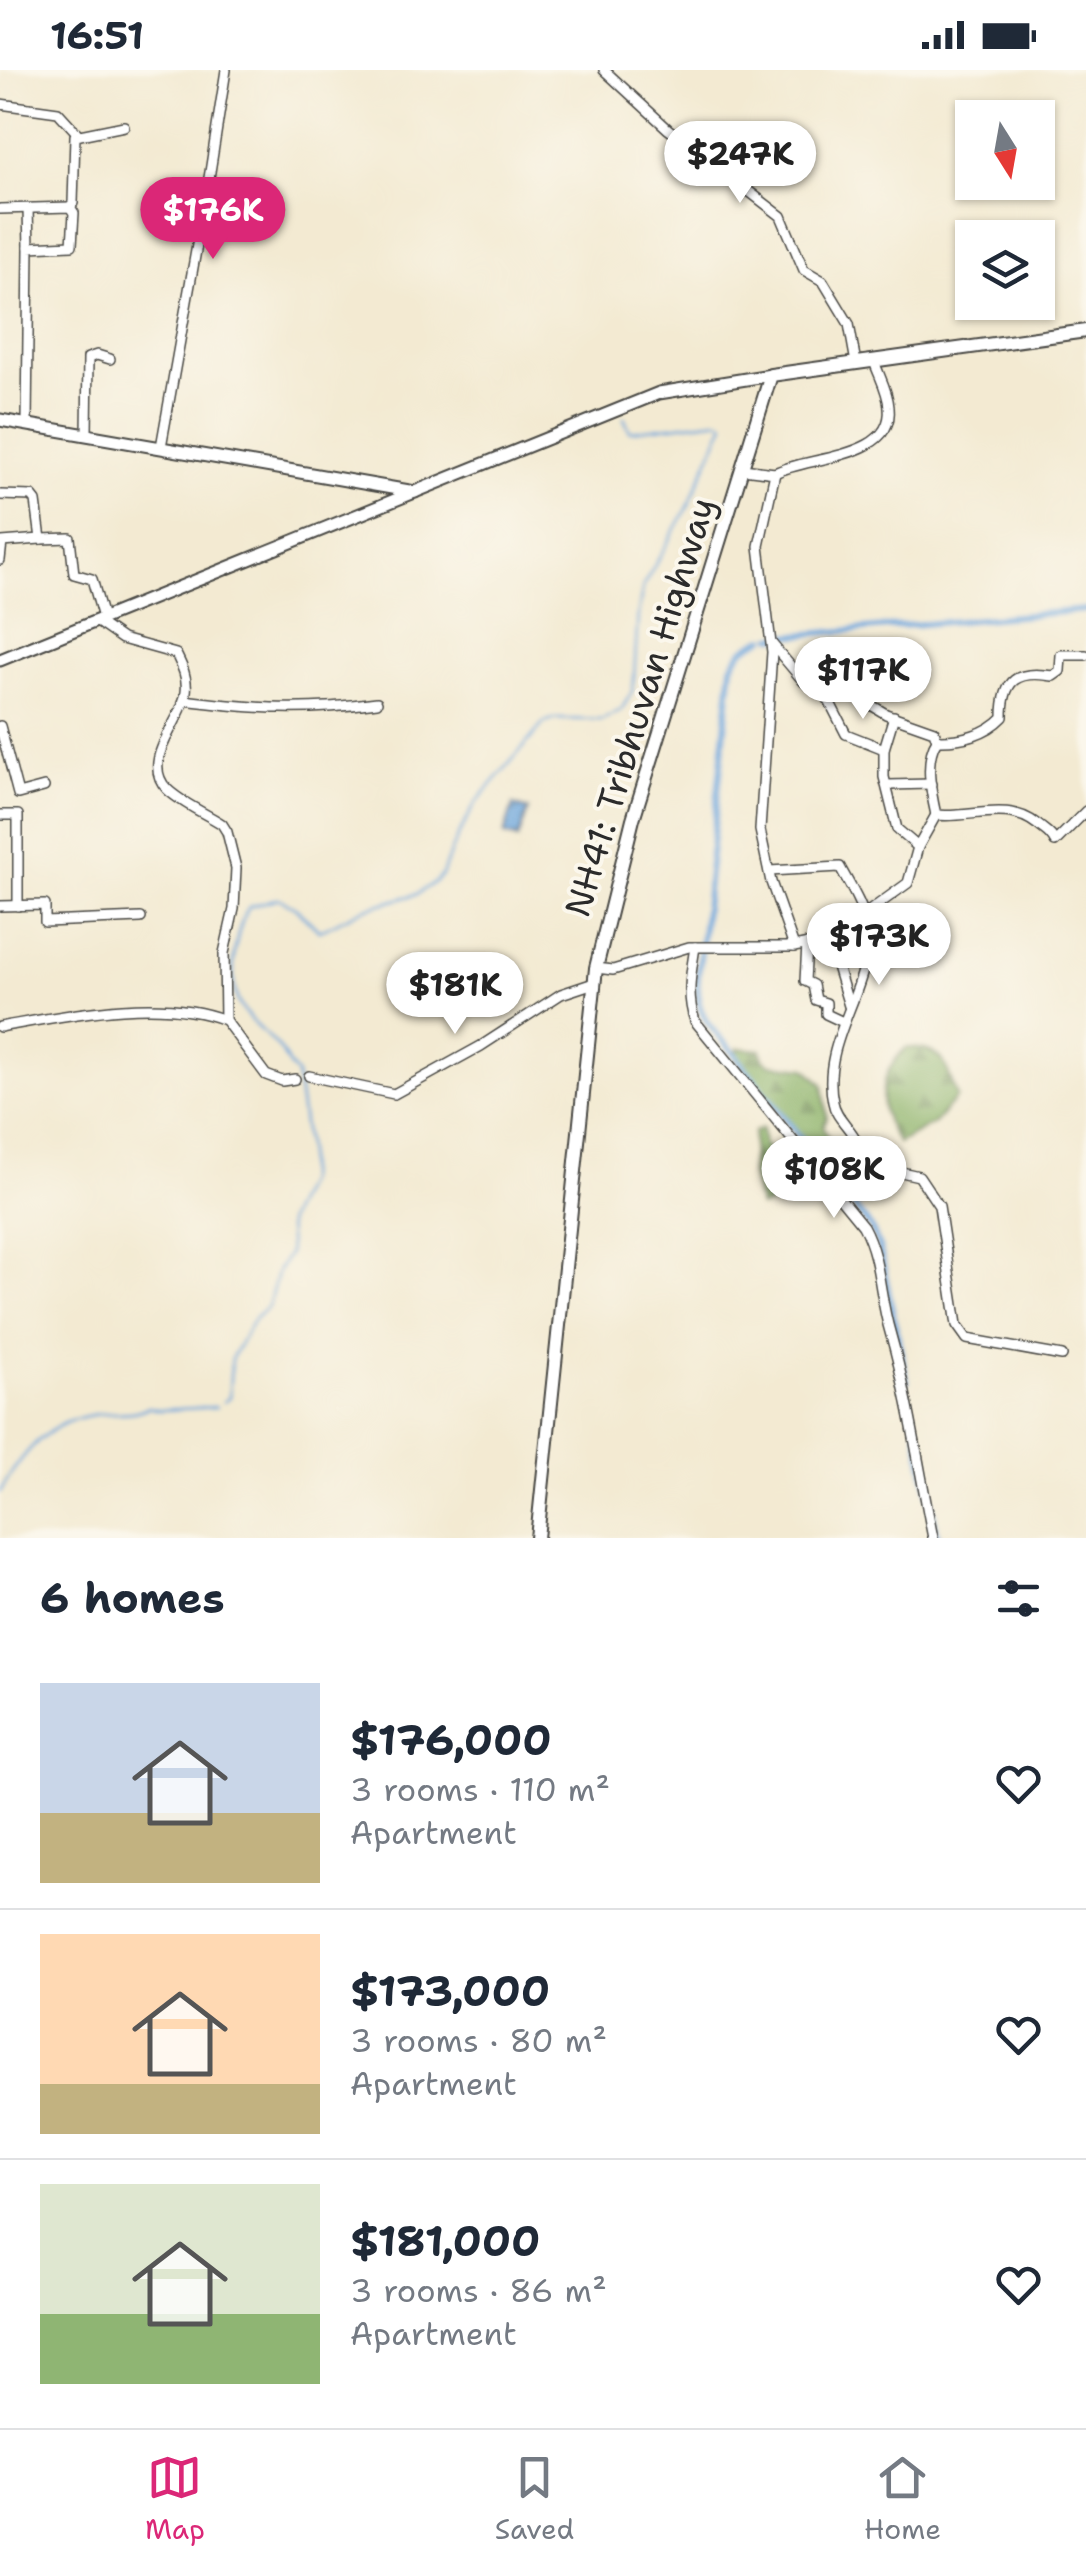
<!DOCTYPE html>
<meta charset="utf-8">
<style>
:root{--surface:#fff;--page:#f2f2f3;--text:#1f2937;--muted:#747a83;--line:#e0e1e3;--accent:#db2777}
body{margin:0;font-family:"Shantell Sans",sans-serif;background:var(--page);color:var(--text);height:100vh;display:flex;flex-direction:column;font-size:38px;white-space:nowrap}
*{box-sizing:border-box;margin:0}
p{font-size:32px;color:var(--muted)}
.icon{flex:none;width:55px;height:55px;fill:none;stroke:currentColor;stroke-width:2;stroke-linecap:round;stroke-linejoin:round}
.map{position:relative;height:1468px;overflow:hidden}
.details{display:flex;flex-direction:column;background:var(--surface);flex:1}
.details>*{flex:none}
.needle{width:65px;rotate:169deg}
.tools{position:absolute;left:955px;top:30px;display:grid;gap:20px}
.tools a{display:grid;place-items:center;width:100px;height:100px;border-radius:0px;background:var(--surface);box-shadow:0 2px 8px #0004;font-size:50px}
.price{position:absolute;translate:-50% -85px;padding:0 22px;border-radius:35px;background:#fff;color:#222;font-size:32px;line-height:65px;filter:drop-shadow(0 2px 5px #0008)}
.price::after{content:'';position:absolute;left:50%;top:60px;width:30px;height:22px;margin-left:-15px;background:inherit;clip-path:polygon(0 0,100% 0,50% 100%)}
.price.on{background:var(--accent);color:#fff}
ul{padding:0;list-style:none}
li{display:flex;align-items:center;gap:30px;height:250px;padding:0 40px}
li+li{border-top:2px solid var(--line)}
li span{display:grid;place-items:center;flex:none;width:280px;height:200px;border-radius:0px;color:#555}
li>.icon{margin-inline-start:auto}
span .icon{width:120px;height:120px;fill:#fffc;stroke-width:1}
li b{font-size:42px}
h2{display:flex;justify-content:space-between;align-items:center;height:120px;padding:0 40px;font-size:42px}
.status{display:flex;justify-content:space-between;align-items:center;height:70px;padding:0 50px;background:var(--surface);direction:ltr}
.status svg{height:28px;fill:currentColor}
.menu{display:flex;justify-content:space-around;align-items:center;height:140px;border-top:2px solid var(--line);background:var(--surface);font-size:28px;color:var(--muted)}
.menu a{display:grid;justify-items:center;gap:5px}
.menu .on{color:var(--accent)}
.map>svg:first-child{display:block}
.forest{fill:url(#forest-firs);stroke:#5a6e48;stroke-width:2.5}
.water{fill:url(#water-waves);stroke:#4c6883;stroke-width:2.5}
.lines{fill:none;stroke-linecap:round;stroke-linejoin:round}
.stream{stroke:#6ca5db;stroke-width:2.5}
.canal{stroke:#6ca5db;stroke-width:6}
.minor-casing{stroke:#494844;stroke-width:12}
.major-casing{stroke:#494844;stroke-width:15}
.highway-casing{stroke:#494844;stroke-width:16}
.minor{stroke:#fff;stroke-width:9}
.major{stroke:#fff;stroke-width:11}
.highway{stroke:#fff;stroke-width:12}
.labels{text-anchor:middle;stroke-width:8;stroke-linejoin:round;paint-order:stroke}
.street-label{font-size:35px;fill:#2b2b2b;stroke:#fbf7ec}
</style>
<div class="status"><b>16:51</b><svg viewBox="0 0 49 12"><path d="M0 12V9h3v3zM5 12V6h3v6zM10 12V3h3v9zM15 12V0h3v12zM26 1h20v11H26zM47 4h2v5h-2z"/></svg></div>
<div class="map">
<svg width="1086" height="1468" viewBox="0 0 1086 1468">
<defs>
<pattern id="forest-firs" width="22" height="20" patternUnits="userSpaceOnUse" patternTransform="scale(2.5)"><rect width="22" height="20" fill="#8ab166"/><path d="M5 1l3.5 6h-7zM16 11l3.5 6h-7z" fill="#719054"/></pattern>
<pattern id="water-waves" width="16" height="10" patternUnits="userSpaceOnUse" patternTransform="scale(2.5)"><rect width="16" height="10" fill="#6ca5db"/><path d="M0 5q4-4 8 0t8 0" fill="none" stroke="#5987b2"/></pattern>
</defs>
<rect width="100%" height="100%" fill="#fbf7ec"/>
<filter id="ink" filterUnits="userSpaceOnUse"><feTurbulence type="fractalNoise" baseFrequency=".01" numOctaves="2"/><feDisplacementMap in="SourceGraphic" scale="20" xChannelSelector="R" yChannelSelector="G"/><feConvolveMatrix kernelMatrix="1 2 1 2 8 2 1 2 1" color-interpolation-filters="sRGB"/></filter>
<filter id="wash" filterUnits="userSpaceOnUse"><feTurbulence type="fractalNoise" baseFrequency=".0048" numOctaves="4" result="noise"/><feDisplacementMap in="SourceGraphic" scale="40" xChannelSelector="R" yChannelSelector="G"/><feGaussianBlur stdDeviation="2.25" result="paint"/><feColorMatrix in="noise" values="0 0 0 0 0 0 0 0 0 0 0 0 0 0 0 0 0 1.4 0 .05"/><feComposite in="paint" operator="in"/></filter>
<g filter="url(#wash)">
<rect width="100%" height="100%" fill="#f3ead2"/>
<g class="forest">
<path d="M738 978 761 980 763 989 771 994 806 998 823 1014 827 1048 823 1057 830 1070 848 1073 861 1101 838 1118 735 989Z"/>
<path d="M906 978C944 977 946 996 957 1027L934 1053 898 1073C875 1041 877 1005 906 978Z"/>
<path d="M762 1058 764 1076 778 1087 782 1105 822 1110 827 1129 795 1126 760 1137 751 1104 754 1062Z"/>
</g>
<path class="water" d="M513 735 528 740 518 769 504 765Z"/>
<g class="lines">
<g class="stream">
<path d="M223 1332 229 1328 231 1289 254 1249 268 1237 278 1200 289 1183 287 1151 306 1109 307 1082 296 1003C287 996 286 987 279 978 267 963 251 954 241 937 226 914 235 860 249 837L278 828 295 837 319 861 363 839 417 824 435 812 442 805 452 778 475 734 544 653 556 649 602 650 621 640 632 622 634 608 638 544 643 516 687 439 725 353 720 350 630 361 624 348"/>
<path d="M0 1422C26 1376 54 1345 111 1343 127 1342 133 1344 148 1337L160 1340 216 1337"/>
</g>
<g class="canal">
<path d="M773 567 1086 540"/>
<path d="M701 875 732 596C740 580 749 574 765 568"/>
<path d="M701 880C695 931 693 940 729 977L872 1159 880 1180 896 1258"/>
<path d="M897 1263 907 1311"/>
<path d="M917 1362 938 1468"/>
</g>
</g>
</g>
<g filter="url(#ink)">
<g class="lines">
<g class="minor-casing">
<g id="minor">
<path d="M604 0 668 59 781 146 804 200 823 211 849 254 856 293"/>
<path d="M0 34 58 42 79 65"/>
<path d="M70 137 73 133 75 66 124 56"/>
<path d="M0 139 70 137 74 143 72 175 29 177 27 353"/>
<path d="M28 139 29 177"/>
<path d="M87 364 88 288 97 285 110 289"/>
<path d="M161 377 210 102 226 0"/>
<path d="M743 399 775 403 759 476 772 582 760 760 771 812 794 877"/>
<path d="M775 403C805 386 895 390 889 337 888 321 879 306 874 291"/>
<path d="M0 425 32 426 36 431 41 469 70 468 74 504 92 509 103 548"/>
<path d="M0 490 2 472 41 469"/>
<path d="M96 551 122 569 176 584C182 596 188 608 186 622 183 651 139 690 167 719 181 733 205 743 222 754L227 762 236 798 234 839 224 883 225 950 266 1005 282 1011 295 1009"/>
<path d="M772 574 804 612 821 621 858 627 886 644 934 661 937 670C924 689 931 723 936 745"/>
<path d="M839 580 841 622"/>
<path d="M824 621 846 664 884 679"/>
<path d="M184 630C256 639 304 642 377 632"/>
<path d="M894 646 884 679V707L897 759 918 777"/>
<path d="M0 656 18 724 44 717"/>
<path d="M937 670C961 671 987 664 1003 647 1003 609 1017 600 1053 606L1060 601 1061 585H1086"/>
<path d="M889 715 931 714"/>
<path d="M0 745H18V836"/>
<path d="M769 801 840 797C849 814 862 834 866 853 878 913 819 968 833 1032 835 1045 846 1054 853 1065 861 1078 867 1093 874 1106L897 1101 919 1106 939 1136 957 1255 967 1269 1062 1286"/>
<path d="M0 836 45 835V852L141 848"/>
<path d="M829 870 849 936"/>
<path d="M807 874 805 911 813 915 816 930 826 933V944L843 952"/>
<path d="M695 877C691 902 686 926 695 951L863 1156C881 1189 879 1226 890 1262 909 1329 919 1399 933 1468"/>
<path d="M596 898 613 900 689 877H794L829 870 908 813 918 777 936 745C972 749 1007 730 1038 755 1045 761 1051 763 1055 772L1086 741"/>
<path d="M0 957C67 945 161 925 225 950"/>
<path d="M309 1006 394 1024 481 976 561 924 594 913"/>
</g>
</g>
<g class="major-casing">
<g id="major">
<path d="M0 350 415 422"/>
<path d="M0 590 659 323 771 305"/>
</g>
</g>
<g class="highway-casing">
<path id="highway" d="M537 1468 596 898 633 749 771 305 1086 261"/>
</g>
<use href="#minor" class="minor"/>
<use href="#major" class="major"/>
<use href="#highway" class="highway"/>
</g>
</g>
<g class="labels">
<g class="street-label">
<text transform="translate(640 637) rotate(-73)" y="12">NH41: Tribhuvan Highway</text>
</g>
</g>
</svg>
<div class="tools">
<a><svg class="needle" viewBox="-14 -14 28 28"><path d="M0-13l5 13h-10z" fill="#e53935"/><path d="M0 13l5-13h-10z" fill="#747a83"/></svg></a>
<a><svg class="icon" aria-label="layers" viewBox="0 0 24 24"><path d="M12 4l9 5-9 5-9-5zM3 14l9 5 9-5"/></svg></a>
</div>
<b class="price" style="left:740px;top:136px">$247K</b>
<b class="price on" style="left:213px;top:192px">$176K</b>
<b class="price" style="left:863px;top:652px">$117K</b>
<b class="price" style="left:879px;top:918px">$173K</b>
<b class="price" style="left:455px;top:967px">$181K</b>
<b class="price" style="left:834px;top:1151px">$108K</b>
</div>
<section class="details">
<h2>6 homes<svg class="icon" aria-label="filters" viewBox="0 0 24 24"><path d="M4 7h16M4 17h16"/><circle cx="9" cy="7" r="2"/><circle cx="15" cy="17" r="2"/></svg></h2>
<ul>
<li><span style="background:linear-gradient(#c9d6e8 65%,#c2b280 0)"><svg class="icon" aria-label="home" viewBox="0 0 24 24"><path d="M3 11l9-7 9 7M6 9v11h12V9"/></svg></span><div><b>$176,000</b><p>3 rooms · 110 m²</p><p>Apartment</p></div><svg class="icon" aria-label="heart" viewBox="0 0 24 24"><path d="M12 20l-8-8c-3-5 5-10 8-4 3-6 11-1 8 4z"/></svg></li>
<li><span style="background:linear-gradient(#ffd9b3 75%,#c2b280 0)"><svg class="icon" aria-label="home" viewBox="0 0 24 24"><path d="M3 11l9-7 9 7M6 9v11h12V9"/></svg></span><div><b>$173,000</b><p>3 rooms · 80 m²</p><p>Apartment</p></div><svg class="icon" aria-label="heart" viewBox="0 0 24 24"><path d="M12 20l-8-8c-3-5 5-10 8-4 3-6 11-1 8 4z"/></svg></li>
<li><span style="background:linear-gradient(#dfe7d0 65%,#8fb573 0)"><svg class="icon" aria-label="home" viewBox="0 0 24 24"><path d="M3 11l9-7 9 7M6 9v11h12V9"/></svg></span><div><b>$181,000</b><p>3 rooms · 86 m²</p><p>Apartment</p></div><svg class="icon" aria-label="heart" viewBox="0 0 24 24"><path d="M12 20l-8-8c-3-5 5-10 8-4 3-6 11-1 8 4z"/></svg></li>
</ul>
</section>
<nav class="menu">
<a class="on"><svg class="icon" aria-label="map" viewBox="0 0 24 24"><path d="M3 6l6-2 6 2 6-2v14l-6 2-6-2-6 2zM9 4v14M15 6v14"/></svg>Map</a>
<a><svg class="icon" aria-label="saved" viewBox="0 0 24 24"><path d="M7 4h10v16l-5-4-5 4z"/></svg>Saved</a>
<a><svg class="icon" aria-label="home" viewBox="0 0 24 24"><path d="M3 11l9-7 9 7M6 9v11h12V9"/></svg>Home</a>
</nav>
